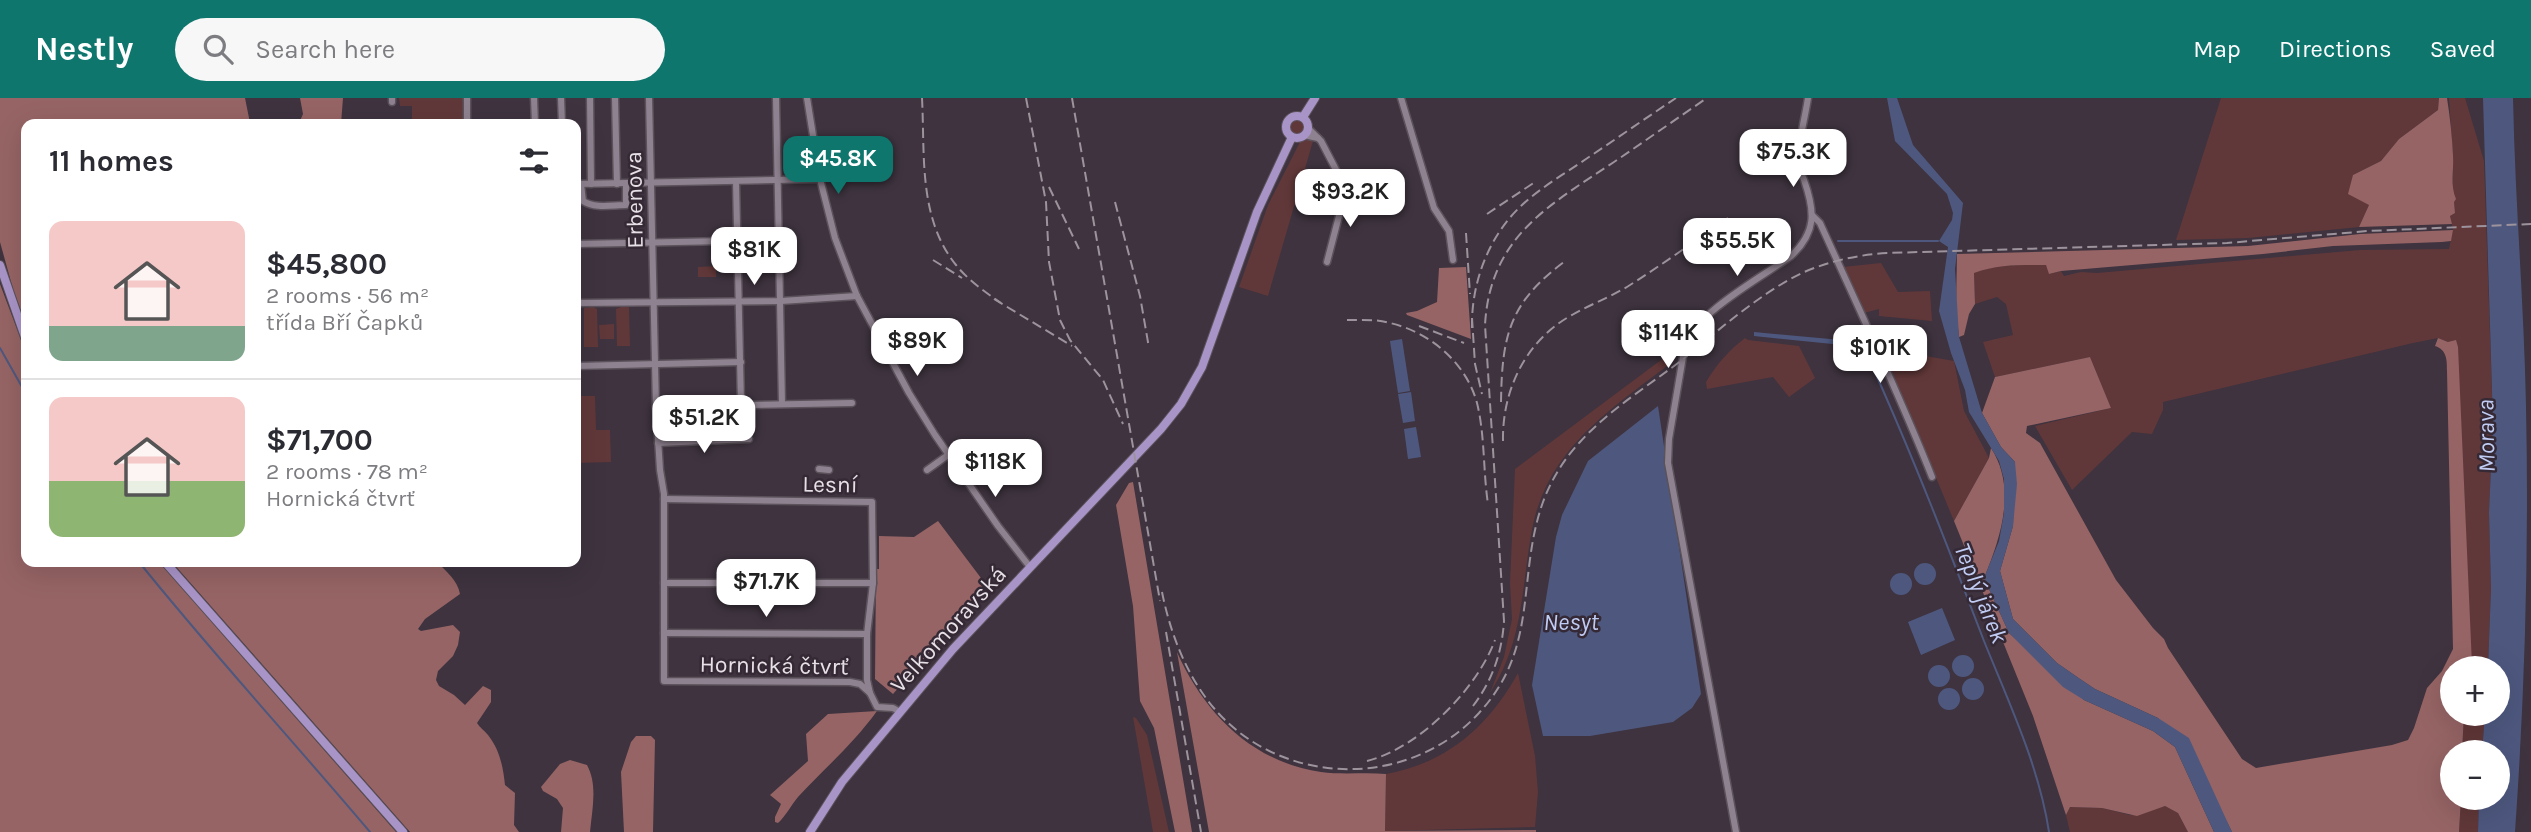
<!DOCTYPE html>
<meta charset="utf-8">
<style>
:root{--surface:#fff;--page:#f7f7f7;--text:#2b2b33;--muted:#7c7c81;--line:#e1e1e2;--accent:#0f766e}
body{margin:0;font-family:Karla,sans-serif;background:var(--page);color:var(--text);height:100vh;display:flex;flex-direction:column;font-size:26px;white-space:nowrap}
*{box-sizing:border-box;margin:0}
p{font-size:23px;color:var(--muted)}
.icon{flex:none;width:38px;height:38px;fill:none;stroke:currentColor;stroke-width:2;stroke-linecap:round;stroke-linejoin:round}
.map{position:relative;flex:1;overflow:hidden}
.panel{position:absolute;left:21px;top:21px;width:560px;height:448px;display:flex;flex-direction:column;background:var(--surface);border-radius:14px;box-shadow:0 7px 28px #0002}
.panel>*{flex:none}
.fabs{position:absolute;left:2440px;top:558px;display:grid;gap:14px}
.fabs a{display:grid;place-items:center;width:70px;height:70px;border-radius:50%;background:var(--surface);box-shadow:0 7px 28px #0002;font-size:35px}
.price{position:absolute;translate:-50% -60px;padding:0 16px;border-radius:14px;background:#fff;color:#222;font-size:23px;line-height:46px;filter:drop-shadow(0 2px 4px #0008)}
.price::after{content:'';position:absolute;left:50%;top:42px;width:21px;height:16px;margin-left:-10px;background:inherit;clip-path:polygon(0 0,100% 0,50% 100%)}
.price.active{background:var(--accent);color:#fff}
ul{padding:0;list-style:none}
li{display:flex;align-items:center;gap:21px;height:175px;padding:0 28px}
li+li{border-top:2px solid var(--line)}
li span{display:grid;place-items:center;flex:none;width:196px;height:140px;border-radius:14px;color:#555}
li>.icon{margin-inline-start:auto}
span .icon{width:84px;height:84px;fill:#fffc;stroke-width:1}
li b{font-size:30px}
h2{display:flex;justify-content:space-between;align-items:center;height:84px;padding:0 28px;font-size:30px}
header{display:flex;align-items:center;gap:42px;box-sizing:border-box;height:98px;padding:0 35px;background:var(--accent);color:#fff}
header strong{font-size:33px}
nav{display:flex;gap:38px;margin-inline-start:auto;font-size:24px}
.search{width:490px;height:63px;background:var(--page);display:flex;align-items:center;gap:18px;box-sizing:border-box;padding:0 24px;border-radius:38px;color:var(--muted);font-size:26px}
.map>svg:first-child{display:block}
.green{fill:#613839}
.forest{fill:#966465}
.water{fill:#4e587f}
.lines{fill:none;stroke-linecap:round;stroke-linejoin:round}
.stream{stroke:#4e587f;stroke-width:2}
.minor-casing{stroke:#5b525b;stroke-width:9}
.major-casing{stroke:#5b525b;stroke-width:10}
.minor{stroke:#8f8290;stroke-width:6}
.major{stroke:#a994c8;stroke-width:8}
.rail{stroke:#9c939c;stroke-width:2;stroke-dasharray:10 5;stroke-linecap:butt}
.labels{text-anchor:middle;stroke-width:5;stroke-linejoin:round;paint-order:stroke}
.street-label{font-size:23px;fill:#e7e0e7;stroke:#342934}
.water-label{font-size:24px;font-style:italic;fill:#c1ccf4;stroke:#342934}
</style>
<header>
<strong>Nestly</strong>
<div class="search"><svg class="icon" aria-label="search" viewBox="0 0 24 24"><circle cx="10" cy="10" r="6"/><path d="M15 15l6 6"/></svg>Search here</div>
<nav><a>Map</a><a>Directions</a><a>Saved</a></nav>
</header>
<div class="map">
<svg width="2531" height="734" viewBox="0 0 2531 734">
<rect width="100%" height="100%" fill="#3e333f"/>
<g class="green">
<path d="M399 0H466V26H416L412 24V8H400Z"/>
<path d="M2221 0H2439L2438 12 2399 41 2381 63 2353 77 2369 107 2359 129 2248 140 2176 142Z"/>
<path d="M2449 0H2465L2484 63 2493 325 2489 414 2491 491 2488 570H2471L2448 244 2438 240 2413 245 2163 304V312L2152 336 2132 334 2072 392 2035 328 2111 310 2090 259 1995 279 1983 244 2013 237 2006 206 1997 199 1975 206 1974 174C1998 166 2022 167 2046 167L2050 176 2061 173 2064 178 2081 174 2097 175 2360 152 2449 151 2453 132 2450 118 2455 115 2453 95V61Z"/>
<circle cx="1297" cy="29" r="8"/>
<path d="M1306 41H1312L1313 43 1268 198 1239 189 1268 107 1300 44Z"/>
<path d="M1881 165 1898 194 1930 193 1932 223 1879 218V211L1864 215 1843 169Z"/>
<path d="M716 168V179H698V169Z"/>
<path d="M593 209 597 211 598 249H584V210Z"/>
<path d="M621 209H629L630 248H617L616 211Z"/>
<path d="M614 226V241H600L599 227Z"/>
<path d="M1745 240 1748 242 1799 248 1815 280 1789 299 1773 279 1707 291 1706 284C1716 267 1729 252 1745 240Z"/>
<path d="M1886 251 1954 263 1964 313 1989 360 1954 423 1886 259Z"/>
<path d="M1665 259 1675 262C1610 312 1545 351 1531 437 1521 495 1523 544 1490 595L1504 559 1512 521 1510 485 1515 371Z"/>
<path d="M576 298H595L596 332H610L611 364 576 365Z"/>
<path d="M1518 575 1535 658 1538 694 1535 729 1385 733 1386 676C1447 665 1489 628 1518 575Z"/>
<path d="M2464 616H2485L2482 654H2462Z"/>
<path d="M1133 619 1136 620 1147 637 1169 734H1153Z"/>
<path d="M2461 700H2479L2478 734H2459Z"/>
<path d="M2165 708 2178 715 2188 734H2070L2066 717 2070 709 2102 710 2130 717Z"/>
</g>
<g class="forest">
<path d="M0 0H245L250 25 253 26H26V227L13 191 0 144Z"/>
<path d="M300 0H343L341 26H292L300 23 303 16Z"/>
<path d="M2439 0H2447C2450 19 2452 38 2453 57 2454 73 2450 87 2456 101L2454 104 2455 115 2450 118 2452 126 2359 129 2369 107 2348 96 2353 77 2381 63 2399 41 2438 12Z"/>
<path d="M2453 132 2451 143 2442 144 2333 148 2263 156 2061 173 2049 176 2046 167C2021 167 1998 166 1974 175L1975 206 1969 216 1964 237 1959 239 1956 210 1957 156 2248 148 2360 136Z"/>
<path d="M1466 169 1471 241 1407 217 1406 215 1417 213 1437 204 1439 170Z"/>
<path d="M0 186 26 255V464H159L396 734H0Z"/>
<path d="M2438 240 2448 244 2456 242 2458 249 2472 567 2471 570H2452V616H2464L2462 654H2452V700H2461L2459 734H2232L2215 700 2158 620 2095 591 2080 581 2057 565 2013 521 2000 473 2013 428 2015 364 2001 349 1982 315 1995 279 2090 259 2111 310 2027 328 2026 335 2040 345 2116 482 2153 530 2164 541 2168 550 2242 661 2256 670 2392 647 2408 642 2414 630 2427 590 2442 573 2453 551 2447 273C2447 262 2447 252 2435 248Z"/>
<path d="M1991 350C2017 390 2001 439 1984 480L2009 535 2084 602 2153 633 2175 649 2214 734H2188L2178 715 2165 708 2137 718 2102 710 2070 709 2066 717 2033 618 1954 423 1989 360Z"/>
<path d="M1133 384 1192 734H1175L1154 630 1140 603 1133 508 1116 407 1129 385Z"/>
<path d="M938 423 987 488 893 596 875 581 876 471H879V438L914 439Z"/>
<path d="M172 464H437C446 473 458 483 460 496L425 521 418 531 421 533 453 527 460 534 458 547 453 558 438 573 436 582 439 588 454 597 465 607 483 588 491 592V604L477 625C480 630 484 632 488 637 500 652 503 669 505 687L515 695 514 727 519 734H410Z"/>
<path d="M1177 554C1204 615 1252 664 1321 674 1343 677 1365 674 1386 676L1385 733 1536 732V734H1209Z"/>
<path d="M877 613C854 645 825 670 798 699 791 707 786 718 778 725L775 724V719L781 706 770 697 808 663 806 636 828 616Z"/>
<path d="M636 638H651L655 642 653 734H624L621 674 631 644Z"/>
<path d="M570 662 587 667C598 687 592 712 590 734H561L563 710 557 701 543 693 541 689 560 666Z"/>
</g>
<g class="water">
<path d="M1887 0H1897L1913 47 1963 105 1955 171 1959 239 1982 315 2001 349 2015 364 2017 386 2013 428 2000 473 2013 521 2057 565 2080 581 2095 591 2158 620 2189 640 2232 734H2214L2175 649 2153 633 2084 602 2063 589 2009 535 1984 480 1999 443 2004 415V381L1999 363 1969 314 1965 292 1951 255 1939 213 1948 149 1939 143 1952 122 1953 115 1947 96 1895 43Z"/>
<path d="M2483 0H2513C2515 103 2524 206 2526 308 2529 450 2525 592 2515 734H2478L2479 700H2497V654H2482L2485 616H2497V570H2488L2491 491 2489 414 2493 325Z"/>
<path d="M1754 234 1863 244 1862 249 1754 238Z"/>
<path d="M1402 241 1410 293 1398 295 1390 243Z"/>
<path d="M1411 294 1415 323 1403 325 1398 296Z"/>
<path d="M1658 308 1701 596 1692 610 1673 624 1590 638H1543L1532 587 1556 439 1562 417 1588 363Z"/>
<path d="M1416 329 1421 359 1408 361 1404 331Z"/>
<circle cx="1925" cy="476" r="11"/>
<circle cx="1901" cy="486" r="11"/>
<path d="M1942 510 1955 542 1921 557 1908 524Z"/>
<circle cx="1963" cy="568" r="11"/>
<circle cx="1939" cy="578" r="11"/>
<circle cx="1973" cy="591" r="11"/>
<circle cx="1949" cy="601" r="11"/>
</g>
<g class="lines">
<g class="stream">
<path d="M1838 143H1938"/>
<path d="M0 250 26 296"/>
<path d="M1874 272C1914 361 1949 452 1984 543 2009 605 2039 668 2049 734"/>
<path d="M139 464C213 556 294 644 370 734"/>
</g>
<g class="minor-casing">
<g id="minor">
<path d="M392 0V4"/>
<path d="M467 0V26"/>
<path d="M534 0 535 26"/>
<path d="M561 0 562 26"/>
<path d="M590 0 591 86"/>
<path d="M615 0 617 86"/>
<path d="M649 0 656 309 660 372 664 396V485"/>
<path d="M776 0 782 306"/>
<path d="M807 0 820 81 835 140 857 198 909 295 935 337 998 428 1030 469"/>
<path d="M1401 0 1434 110 1449 133 1453 162"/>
<path d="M1308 30 1318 40"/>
<path d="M1304 37 1318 40 1321 43 1346 91 1327 164"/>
<path d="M736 84 741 306"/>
<path d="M576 86 820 81"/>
<path d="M581 86 583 103C595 111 612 107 626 107V86"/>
<path d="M1812 117 1820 125C1858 209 1898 293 1932 379"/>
<path d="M576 146 779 142"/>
<path d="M576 205 781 203 857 198"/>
<path d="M576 268 741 264"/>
<path d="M656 309 852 305"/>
<path d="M658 345 749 341"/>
<path d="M819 371 829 372"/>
<path d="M927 372 948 357"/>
<path d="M664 401 872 404 873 485"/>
<path d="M664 485H873L867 536V582L870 595 860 586 850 584 664 583Z"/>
<path d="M664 535 867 536"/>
<path d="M870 595 877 609 893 610 900 614"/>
<path d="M1736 734 1668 365 1669 341 1685 247C1697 214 1762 179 1791 158 1817 134 1815 113 1804 82 1801 75 1798 68 1798 61 1799 41 1805 20 1808 0"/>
</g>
</g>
<g class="major-casing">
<g id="major">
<circle cx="1297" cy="29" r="11"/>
<path d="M1303 19 1315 0"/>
<path d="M0 167 26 242"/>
<path d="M165 464 403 734"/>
<path d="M810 734 842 684 953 551 1161 331 1181 306 1202 269 1257 114 1292 39"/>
</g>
</g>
<use href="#minor" class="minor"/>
<use href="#major" class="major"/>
<g class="rail">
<path d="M922 0C925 56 918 120 956 167 968 182 985 194 1001 205"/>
<path d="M1026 0 1046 104 1049 164 1060 222 1070 242 1103 282 1123 326"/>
<path d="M1072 0 1160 503"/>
<path d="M1049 89 1079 151"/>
<path d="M1115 104 1140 198 1149 250"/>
<path d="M1487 116 1535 84"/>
<path d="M1466 135 1470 196"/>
<path d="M933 162 962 180"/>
<path d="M994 201 1072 248"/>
<path d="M1472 220 1475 266 1482 296"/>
<path d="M1347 222C1361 222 1376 221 1390 225 1429 234 1466 264 1477 305 1485 337 1483 373 1488 406"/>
<path d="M1419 228 1464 245"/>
<path d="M1472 230C1471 186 1488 139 1521 108 1540 90 1564 76 1586 61 1616 41 1646 20 1676 0"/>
<path d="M1501 304C1502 238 1509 205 1564 164"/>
<path d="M1503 343C1502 292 1526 242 1572 217 1591 206 1611 199 1630 187 1663 166 1695 143 1728 120"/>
<path d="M1162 494C1171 539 1190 587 1223 620 1293 690 1412 688 1479 615 1540 549 1516 480 1543 404 1551 382 1564 361 1580 344 1608 313 1645 290 1678 265 1717 234 1757 197 1802 175 1829 163 1857 157 1887 155L2227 145 2368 133 2531 126"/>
<path d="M1166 534 1201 734"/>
<path d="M1473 608C1492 583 1502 555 1504 523L1485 227C1490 139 1548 108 1614 64 1645 43 1676 21 1707 0"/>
<path d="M1367 663C1419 650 1477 591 1495 542"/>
</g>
</g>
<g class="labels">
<g class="street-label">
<text transform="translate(634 102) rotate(-91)" y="8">Erbenova</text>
<text transform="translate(830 386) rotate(1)" y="8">Lesní</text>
<text transform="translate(948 531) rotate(-48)" y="8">Velkomoravská</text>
<text transform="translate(774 567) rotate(1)" y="8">Hornická čtvrť</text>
</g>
<g class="water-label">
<text transform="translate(2486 338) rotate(-91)" y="8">Morava</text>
<text transform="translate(1981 495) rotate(68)" y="8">Teplý járek</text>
<text x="1571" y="532">Nesyt</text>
</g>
</g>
</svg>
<div class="fabs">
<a>+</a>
<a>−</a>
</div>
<b class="price" style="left:1793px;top:91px">$75.3K</b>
<b class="price active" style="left:838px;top:98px">$45.8K</b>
<b class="price" style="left:1350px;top:131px">$93.2K</b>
<b class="price" style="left:1737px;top:180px">$55.5K</b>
<b class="price" style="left:754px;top:189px">$81K</b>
<b class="price" style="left:1668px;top:272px">$114K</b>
<b class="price" style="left:917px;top:280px">$89K</b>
<b class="price" style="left:1880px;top:287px">$101K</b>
<b class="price" style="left:704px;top:357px">$51.2K</b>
<b class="price" style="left:995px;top:401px">$118K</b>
<b class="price" style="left:766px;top:521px">$71.7K</b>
<section class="panel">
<h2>11 homes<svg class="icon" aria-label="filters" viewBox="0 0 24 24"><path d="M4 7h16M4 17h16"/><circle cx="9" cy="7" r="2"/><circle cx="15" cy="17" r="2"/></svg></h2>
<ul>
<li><span style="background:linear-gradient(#f6c9c9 75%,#7fa58c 0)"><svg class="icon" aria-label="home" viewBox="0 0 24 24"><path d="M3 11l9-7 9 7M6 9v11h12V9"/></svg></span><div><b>$45,800</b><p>2 rooms · 56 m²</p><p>třída Bří Čapků</p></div></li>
<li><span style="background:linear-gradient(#f6c9c9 60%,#8fb573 0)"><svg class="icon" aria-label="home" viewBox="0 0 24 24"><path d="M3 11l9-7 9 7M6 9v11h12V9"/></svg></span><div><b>$71,700</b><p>2 rooms · 78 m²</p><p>Hornická čtvrť</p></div></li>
</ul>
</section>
</div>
